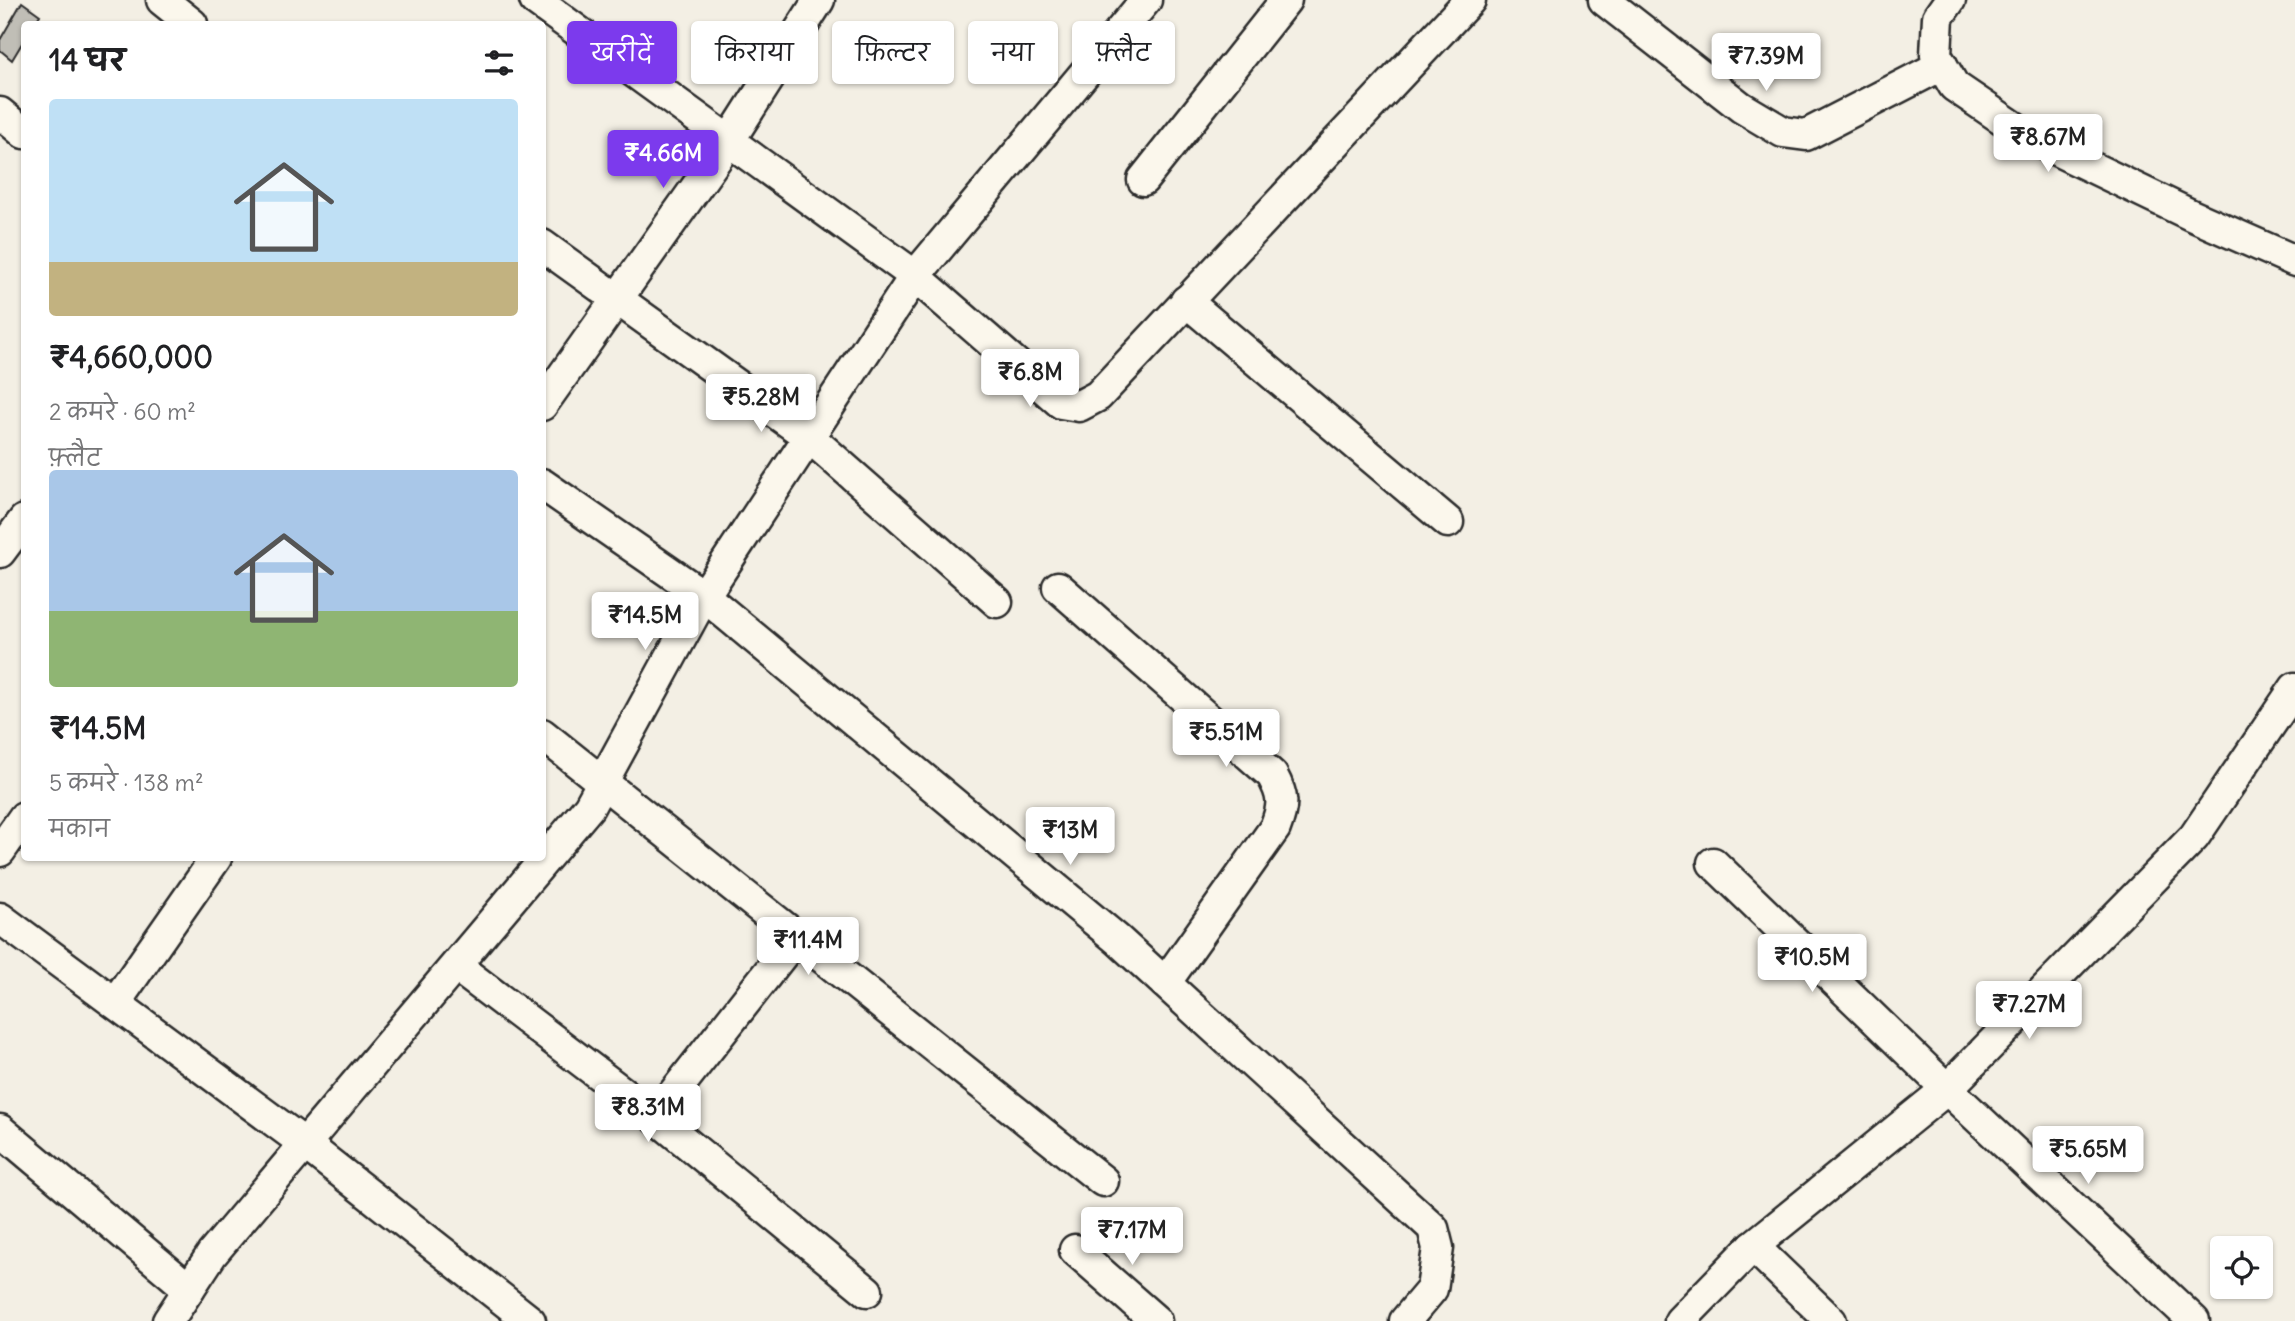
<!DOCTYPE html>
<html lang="hi">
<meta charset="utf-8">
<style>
:root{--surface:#fff;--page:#f6f6f6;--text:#202124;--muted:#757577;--accent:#7c3aed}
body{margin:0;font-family:Delius,"Playpen Sans Deva",sans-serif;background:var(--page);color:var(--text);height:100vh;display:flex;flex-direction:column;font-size:26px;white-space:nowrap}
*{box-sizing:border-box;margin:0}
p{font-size:23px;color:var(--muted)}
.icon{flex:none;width:38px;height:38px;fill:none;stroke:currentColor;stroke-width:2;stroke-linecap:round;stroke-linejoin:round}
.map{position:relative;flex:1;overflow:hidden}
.panel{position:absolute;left:21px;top:21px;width:525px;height:840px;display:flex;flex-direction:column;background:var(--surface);border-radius:7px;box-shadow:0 2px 5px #0004}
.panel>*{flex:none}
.banner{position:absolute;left:567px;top:21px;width:665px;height:63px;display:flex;gap:14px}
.fabs{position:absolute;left:2210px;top:1236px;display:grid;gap:14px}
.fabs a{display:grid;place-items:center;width:63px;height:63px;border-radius:7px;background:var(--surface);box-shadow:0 2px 5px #0004;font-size:35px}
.price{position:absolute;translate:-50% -60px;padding:0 16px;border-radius:7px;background:#fff;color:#222;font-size:23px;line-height:46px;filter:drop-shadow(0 2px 4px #0008)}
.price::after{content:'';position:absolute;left:50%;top:42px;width:21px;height:16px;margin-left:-10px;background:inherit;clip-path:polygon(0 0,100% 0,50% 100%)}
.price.selected{background:var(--accent);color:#fff}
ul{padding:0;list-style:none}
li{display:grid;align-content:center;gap:14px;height:371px;padding:0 28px}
li span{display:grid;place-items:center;height:217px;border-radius:7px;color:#555}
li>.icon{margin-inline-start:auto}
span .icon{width:126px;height:126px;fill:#fffc;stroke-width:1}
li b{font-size:30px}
h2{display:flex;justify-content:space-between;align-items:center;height:84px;padding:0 28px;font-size:30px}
.chip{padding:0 24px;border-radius:7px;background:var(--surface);box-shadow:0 2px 5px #0004;font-size:24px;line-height:63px}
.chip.selected{background:var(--accent);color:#fff}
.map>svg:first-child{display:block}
.building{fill:#c0beb6;stroke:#2b2b2b;stroke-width:2}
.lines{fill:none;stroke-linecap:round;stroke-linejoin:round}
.street-casing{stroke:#2b2b2b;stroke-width:35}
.street{stroke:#fbf7ec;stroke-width:30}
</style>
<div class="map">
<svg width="2295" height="1321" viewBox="0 0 2295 1321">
<rect width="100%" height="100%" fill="#f3efe4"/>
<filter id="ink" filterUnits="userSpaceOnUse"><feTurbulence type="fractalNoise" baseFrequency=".0143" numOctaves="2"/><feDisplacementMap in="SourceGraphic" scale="14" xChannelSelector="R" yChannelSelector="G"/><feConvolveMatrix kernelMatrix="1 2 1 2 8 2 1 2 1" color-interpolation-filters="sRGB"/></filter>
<g filter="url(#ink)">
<path class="building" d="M22 2 40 15 34 24H24V40L12 60 0 50V40Z"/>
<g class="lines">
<g class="street-casing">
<g id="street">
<path d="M162 0 192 24"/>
<path d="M535 0 915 276 1061 403 1079 406 1098 396 1470 0"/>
<path d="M1604 0 1741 107 1783 132 1806 135 1942 65"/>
<path d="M1950 0 1938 17 1936 55 1954 86 2029 137 2191 215 2295 261"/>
<path d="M0 113 24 133"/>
<path d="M1143 180 1286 0"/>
<path d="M542 245 808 436 997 602"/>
<path d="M1186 301 1448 522"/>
<path d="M542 405 729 141 819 0"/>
<path d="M542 484 704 596 1118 940 1433 1228 1438 1248 1432 1289 1405 1321"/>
<path d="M0 552 24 520"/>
<path d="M1058 587 1272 775C1284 797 1284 805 1275 828L1165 983"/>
<path d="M542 734 1103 1181"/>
<path d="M0 851 24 817"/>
<path d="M1713 863 1947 1089 2194 1321"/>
<path d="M0 918 305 1144 530 1321"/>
<path d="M456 966 655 1117 867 1291"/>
<path d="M115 1003 216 858"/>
<path d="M655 1117 797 936"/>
<path d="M0 1130 189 1289"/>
<path d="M1753 1246 1831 1321"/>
<path d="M1075 1250 1156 1321"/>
<path d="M168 1321 212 1254 589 807 704 596 915 276 1146 0"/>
<path d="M1680 1321 1753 1246 1947 1089 2194 837 2295 688"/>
</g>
</g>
<use href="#street" class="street"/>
</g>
</g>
</svg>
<div class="fabs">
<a><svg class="icon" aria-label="locate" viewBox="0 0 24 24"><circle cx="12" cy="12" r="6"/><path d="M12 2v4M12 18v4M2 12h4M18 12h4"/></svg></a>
</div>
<b class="price" style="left:1766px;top:93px">₹7.39M</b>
<b class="price" style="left:2048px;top:174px">₹8.67M</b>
<b class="price selected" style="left:663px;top:190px">₹4.66M</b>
<b class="price" style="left:1030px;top:409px">₹6.8M</b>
<b class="price" style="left:761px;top:434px">₹5.28M</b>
<b class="price" style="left:645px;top:652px">₹14.5M</b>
<b class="price" style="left:1226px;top:769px">₹5.51M</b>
<b class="price" style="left:1070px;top:867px">₹13M</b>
<b class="price" style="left:808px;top:977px">₹11.4M</b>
<b class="price" style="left:1812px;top:994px">₹10.5M</b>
<b class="price" style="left:2029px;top:1041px">₹7.27M</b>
<b class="price" style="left:648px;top:1144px">₹8.31M</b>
<b class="price" style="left:2088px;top:1186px">₹5.65M</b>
<b class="price" style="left:1132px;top:1267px">₹7.17M</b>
<div class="banner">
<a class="chip selected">खरीदें</a>
<a class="chip">किराया</a>
<a class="chip">फ़िल्टर</a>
<a class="chip">नया</a>
<a class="chip">फ़्लैट</a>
</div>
<section class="panel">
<h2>14 घर<svg class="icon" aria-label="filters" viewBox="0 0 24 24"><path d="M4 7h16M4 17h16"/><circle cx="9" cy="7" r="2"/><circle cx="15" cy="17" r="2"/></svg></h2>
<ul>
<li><span style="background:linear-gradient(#bfe0f5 75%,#c2b280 0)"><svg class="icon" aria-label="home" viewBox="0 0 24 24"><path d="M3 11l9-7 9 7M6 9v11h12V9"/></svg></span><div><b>₹4,660,000</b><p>2 कमरे · 60 m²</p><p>फ़्लैट</p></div></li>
<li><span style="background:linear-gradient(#a9c7e8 65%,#8fb573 0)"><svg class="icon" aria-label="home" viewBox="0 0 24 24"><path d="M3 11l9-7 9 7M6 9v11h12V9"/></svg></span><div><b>₹14.5M</b><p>5 कमरे · 138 m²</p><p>मकान</p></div></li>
</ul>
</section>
</div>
